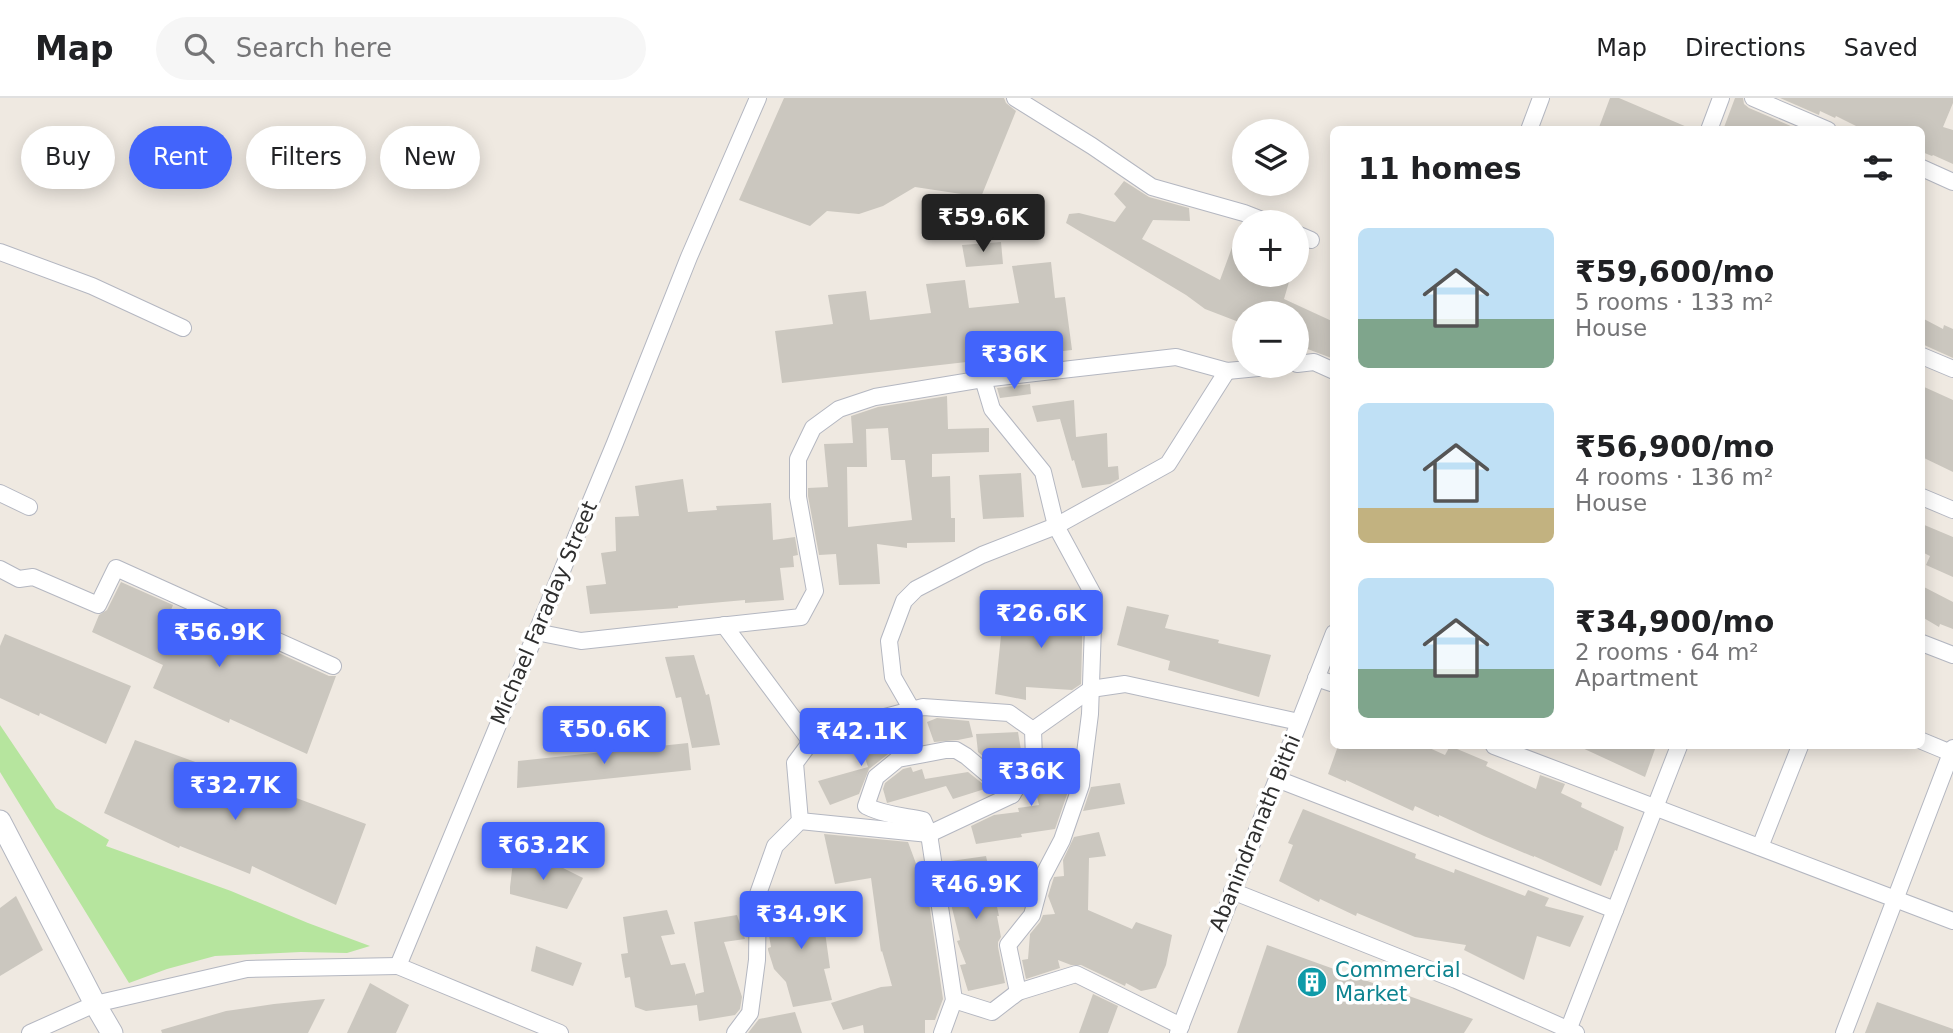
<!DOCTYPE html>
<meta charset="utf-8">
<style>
:root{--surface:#fff;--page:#f6f6f6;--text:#202124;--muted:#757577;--line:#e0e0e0;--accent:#4264fb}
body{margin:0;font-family:"DejaVu Sans",sans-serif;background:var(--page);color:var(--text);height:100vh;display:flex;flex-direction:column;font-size:26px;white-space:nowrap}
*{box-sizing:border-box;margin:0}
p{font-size:23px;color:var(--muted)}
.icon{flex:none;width:38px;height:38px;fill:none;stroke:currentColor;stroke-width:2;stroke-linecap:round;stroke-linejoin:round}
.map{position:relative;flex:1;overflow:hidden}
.side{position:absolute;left:1330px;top:28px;width:595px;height:623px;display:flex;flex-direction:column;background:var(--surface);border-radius:10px;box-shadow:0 4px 18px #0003}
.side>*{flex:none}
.hud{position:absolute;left:21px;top:28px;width:665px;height:63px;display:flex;gap:14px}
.fabs{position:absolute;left:1232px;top:21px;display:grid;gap:14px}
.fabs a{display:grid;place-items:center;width:77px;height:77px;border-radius:50%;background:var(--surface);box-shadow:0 4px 18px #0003;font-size:35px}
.price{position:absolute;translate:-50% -60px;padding:0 16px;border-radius:7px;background:var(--accent);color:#fff;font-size:23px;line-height:46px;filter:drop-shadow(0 2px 4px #0008)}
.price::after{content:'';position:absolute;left:50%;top:42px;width:21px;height:16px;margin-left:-10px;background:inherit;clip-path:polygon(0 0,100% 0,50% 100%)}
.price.current{background:#222;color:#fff}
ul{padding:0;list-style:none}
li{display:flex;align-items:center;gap:21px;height:175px;padding:0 28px}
li span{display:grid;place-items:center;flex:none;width:196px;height:140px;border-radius:10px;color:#555}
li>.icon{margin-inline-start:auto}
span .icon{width:84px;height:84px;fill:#fffc;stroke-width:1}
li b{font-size:30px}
h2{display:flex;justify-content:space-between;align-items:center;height:84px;padding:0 28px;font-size:30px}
.tag{padding:0 24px;border-radius:32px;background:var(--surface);box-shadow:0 4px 18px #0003;font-size:24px;line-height:63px}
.tag.current{background:var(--accent);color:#fff}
header{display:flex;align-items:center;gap:42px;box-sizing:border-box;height:98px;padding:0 35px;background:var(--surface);border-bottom:2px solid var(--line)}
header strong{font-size:33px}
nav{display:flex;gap:38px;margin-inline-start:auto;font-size:24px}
.search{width:490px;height:63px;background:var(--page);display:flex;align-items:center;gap:18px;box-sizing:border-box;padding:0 24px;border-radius:38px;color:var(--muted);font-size:26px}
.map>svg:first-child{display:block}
.green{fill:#b6e59e}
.building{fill:#cbc7bf;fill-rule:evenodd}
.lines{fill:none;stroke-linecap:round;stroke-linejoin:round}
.minor-casing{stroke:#b4b7c1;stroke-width:18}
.tertiary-casing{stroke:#b4b7c1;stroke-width:23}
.minor{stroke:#fff;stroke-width:16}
.tertiary{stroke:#fff;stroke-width:21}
.labels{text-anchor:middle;stroke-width:7;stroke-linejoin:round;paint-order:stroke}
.street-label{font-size:21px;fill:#2e2e2e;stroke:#fff}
.culture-label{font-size:21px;fill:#0d838f;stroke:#fff;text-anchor:start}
</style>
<header>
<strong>Map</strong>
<div class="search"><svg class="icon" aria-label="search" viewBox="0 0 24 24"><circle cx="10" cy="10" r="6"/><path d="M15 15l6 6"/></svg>Search here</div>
<nav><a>Map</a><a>Directions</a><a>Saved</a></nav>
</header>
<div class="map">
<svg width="1953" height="935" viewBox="0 0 1953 935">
<rect width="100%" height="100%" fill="#efe9e1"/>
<path class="green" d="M0 627 56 710 109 742 106 748 231 793 308 825 370 848 347 855 301 854 215 858 167 871 129 885 0 674Z"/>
<g class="building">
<path d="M784 0H1004L1006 5 1016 13 981 99 915 89 883 108 859 116 827 113 810 128 739 102Z"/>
<path d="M1610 0H1619L1694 32H1598Z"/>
<path d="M1735 0H1743L1744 6 1749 10 1800 32H1723Z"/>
<path d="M1780 0H1953V5L1943 29 1953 32V66L1933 57 1932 58 1922 54V32H1864L1836 18 1835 20 1820 13 1819 17Z"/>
<path d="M1124 83 1149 99 1189 110 1190 123 1153 122 1142 141 1220 182 1241 125 1244 126V177H1291L1284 201 1334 224V261L1297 247V215H1244V226L1205 211 1186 197 1066 125 1069 116 1079 115 1115 124 1126 109 1114 96Z"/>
<path d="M1001 144 1003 166 966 169 962 147Z"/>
<path d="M1051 164 1055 200 1065 199 1072 252 1021 258 1022 266 985 270 984 262 782 285 775 233 833 226 828 197 866 193 870 222 931 215 926 186 965 182 969 210 1019 205 1012 168Z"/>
<path d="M1922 220 1943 231 1944 227 1953 231V260L1922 246Z"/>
<path d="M1030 286 1031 296 1000 300 997 290Z"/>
<path d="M1922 288 1953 302V374L1922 359Z"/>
<path d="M947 298 948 331 989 330V354L932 356V379L950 378 951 420H955V444L907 445V450L877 446 880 486 839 487 836 456 819 457 808 398V390L828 389 824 346 853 345 851 318 878 309ZM888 330 891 362H905L912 422 848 429 847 369H867L866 331Z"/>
<path d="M1074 302 1076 339 1107 335 1108 369 1118 368 1119 381 1110 386 1082 390 1074 362 1072 363 1060 321 1037 324 1032 308Z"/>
<path d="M1021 375 1024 419 983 421 979 377Z"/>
<path d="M683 381 688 414 717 412 716 408 771 405 773 442 795 439 798 457 793 458 794 469 780 470 784 502 745 505V502L678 508V510L590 516 586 488 606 486 601 455 616 453 615 419 639 418 635 388Z"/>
<path d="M1922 426 1953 439V479L1926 467 1930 458 1922 454Z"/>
<path d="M121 484 173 507 171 512 237 536 329 578H336L307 656 230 621 229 625 153 590 163 567 92 534 99 517 107 512Z"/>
<path d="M1922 488 1953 504V531L1940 526 1939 529 1922 519Z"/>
<path d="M1034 502 1083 508 1081 586 1072 592 1026 589V602L995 596 1003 518 1026 521Z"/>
<path d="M1127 508 1169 517 1165 530 1219 542 1218 545 1271 557 1259 599 1168 572 1170 563 1117 547Z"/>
<path d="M5 536 131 588 106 646 40 615 39 618 0 600V548Z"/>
<path d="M694 557 706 597 709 596 720 647 692 650 681 599 676 600 665 559Z"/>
<path d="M937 620 969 623 973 639 958 642 934 644 927 624Z"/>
<path d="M899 633 905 649 892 653 869 671 859 696 830 707 818 683 868 669 859 642Z"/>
<path d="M1018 634 1022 658 984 659 978 654 976 636Z"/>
<path d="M135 642 209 669 208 672 290 701 291 698 366 726 336 807 252 768 250 776 180 748 179 750 104 715Z"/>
<path d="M688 645 691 672 517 690 518 663Z"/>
<path d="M1338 648H1425L1445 657 1450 648 1488 664 1486 668 1536 691 1540 677 1565 686 1561 695 1582 705 1581 709 1624 729 1617 753 1615 752 1601 788 1534 758V759L1484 738 1439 717V719L1415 708 1413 713 1346 682V684L1328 676Z"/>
<path d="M1578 648H1642L1655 651 1645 679Z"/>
<path d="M1074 662 1071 685 1055 731 1021 736 1022 739 976 746 971 728 994 717 1019 714 1018 710 1039 707 1033 683 1043 667Z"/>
<path d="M911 669 913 674 922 671 925 681 968 674 988 690 953 701 946 688 887 705 883 691 885 685 903 671Z"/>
<path d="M1120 685 1125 706 1083 713 1091 689Z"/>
<path d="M1303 711 1416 756 1415 760 1454 775 1455 771 1525 798 1528 792 1549 800 1545 808 1584 818 1570 849 1537 838 1524 882 1464 852 1466 847 1415 839 1357 815 1356 818 1320 801 1319 804 1279 783 1293 747 1288 745Z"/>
<path d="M1099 734 1106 758 1089 760 1088 812 1132 831 1136 824 1172 837 1166 867 1156 890 1141 893 1126 885 1125 888 1081 867H1071L1058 862 1060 870 1026 881 1022 862 1028 861 1030 836 1040 824 1043 817 1055 816 1048 798 1054 779 1064 778 1063 762 1074 739Z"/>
<path d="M824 736 908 744 928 798 943 901 935 922H925V935H864L863 927 843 932 831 905 881 889 892 888 882 853 881 854 871 780 835 786Z"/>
<path d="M514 756 551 764 583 780 567 811 510 796V789Z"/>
<path d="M986 758 999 818H997L1001 839 998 844V849L1005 885 968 893 960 867 966 866 957 843 960 842 950 802 944 764Z"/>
<path d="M16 798 43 852 0 878V810Z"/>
<path d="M818 801 829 834H825L830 870 824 871 832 902 793 909 786 884 774 871 768 852V850L771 849 768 832V811Z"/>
<path d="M667 812 675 836 661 838 671 867 685 865 696 898V896L704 894 694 824 737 817 745 841 724 844 742 899 740 911 735 917 699 923 697 907 646 913 635 909 630 879 625 880 621 856 628 855 623 819Z"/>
<path d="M1267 847 1473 921 1464 935H1237Z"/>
<path d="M536 848 582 865 573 888 531 873Z"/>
<path d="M370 885 409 907 396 935H347Z"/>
<path d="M1093 896 1118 908 1108 935H1079Z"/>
<path d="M325 901 308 935H162L161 932 226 913 274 906Z"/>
<path d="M1877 904 1953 931V935H1865Z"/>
<path d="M795 914 802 935H748L759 921Z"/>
</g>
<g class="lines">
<g class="minor-casing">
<g id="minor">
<path d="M1015 0 1092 48 1152 89 1244 115 1267 124"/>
<path d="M1753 0 1828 32"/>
<path d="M1529 32 1541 0"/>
<path d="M1709 32 1721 0"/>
<path d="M1922 70 1953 84"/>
<path d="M1297 136 1311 142"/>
<path d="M0 154 92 188 183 230"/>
<path d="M1922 258 1953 271"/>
<path d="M1297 266 1314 264 1334 273"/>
<path d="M983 281 1176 259 1227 273 1279 268"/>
<path d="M0 395 29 409"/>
<path d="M1922 399 1953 412"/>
<path d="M0 471 19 481 33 479 98 507 116 470 333 568"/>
<path d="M724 527 811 644"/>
<path d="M536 534 581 543 801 519 815 493 798 399V361L813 330 839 311 875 299 983 281 992 311 1043 374 1056 428 1094 498 1090 616 1081 687 1062 742 1042 780 1032 817 1008 847 1018 894"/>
<path d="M1922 545 1953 557"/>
<path d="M1316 580 1334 586"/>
<path d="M912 612 893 579 889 543 904 503 916 491 982 457 1056 428 1168 366 1227 273"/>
<path d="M1033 632 1091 591 1125 586 1299 624"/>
<path d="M1922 643 1951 655"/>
<path d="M1494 648 1953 823"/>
<path d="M1277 681 1615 812"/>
<path d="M1760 749 1800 648"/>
<path d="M1232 793 1456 882 1576 935"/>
<path d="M954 902 992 914 1018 894 1076 876 1181 928"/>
<path d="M30 935 95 906 247 871 398 868"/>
<path d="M560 935 398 868 615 345 689 159 758 0"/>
<path d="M735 935 750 915 757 862 758 796 775 748 800 723 795 665 816 637 923 609 1009 615 1033 632 1034 661 1012 697 929 736 800 723"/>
<path d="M942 935 954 902 929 736 923 722C904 718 884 717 866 708L876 679 898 661 946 652H956L966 658 1012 697"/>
<path d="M1178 935 1334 535"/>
<path d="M1567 935 1679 648"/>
<path d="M1844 935 1953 650"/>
</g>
</g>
<g class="tertiary-casing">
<path id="tertiary" d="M0 723 95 906 112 935"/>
</g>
<use href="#minor" class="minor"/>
<use href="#tertiary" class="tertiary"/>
</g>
<defs>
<g id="building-disc" transform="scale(1.575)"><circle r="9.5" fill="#0f9aa8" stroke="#fff"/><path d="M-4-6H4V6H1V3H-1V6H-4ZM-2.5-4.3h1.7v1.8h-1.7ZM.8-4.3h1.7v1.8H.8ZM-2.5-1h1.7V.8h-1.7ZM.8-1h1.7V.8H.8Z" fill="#fff"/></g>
</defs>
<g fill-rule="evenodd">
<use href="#building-disc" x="1312" y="884"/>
</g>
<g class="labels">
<g class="street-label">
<text transform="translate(544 515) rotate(-67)" y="7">Michael Faraday Street</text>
<text transform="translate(1255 735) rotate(-68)" y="7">Abanindranath Bithi</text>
</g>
<g class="culture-label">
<text x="1335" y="879">Commercial<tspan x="1335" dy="24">Market</tspan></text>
</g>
</g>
</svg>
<div class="fabs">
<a><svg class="icon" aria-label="layers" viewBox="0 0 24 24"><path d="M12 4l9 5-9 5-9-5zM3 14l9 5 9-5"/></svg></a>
<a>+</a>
<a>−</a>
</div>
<b class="price current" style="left:983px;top:156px">₹59.6K</b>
<b class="price" style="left:1014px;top:293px">₹36K</b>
<b class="price" style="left:1041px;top:552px">₹26.6K</b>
<b class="price" style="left:219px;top:571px">₹56.9K</b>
<b class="price" style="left:604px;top:668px">₹50.6K</b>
<b class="price" style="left:861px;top:670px">₹42.1K</b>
<b class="price" style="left:1031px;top:710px">₹36K</b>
<b class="price" style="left:235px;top:724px">₹32.7K</b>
<b class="price" style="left:543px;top:784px">₹63.2K</b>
<b class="price" style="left:976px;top:823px">₹46.9K</b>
<b class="price" style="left:801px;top:853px">₹34.9K</b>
<div class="hud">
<a class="tag">Buy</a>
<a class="tag current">Rent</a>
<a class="tag">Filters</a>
<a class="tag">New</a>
</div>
<section class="side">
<h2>11 homes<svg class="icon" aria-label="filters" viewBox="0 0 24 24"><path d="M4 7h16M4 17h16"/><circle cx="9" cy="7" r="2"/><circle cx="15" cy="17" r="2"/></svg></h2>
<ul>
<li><span style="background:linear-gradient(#bfe0f5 65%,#7fa58c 0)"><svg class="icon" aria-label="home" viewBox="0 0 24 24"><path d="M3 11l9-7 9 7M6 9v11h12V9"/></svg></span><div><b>₹59,600/mo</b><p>5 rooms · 133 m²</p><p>House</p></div></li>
<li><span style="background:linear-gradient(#bfe0f5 75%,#c2b280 0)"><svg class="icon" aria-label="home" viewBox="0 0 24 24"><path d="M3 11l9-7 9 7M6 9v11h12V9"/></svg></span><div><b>₹56,900/mo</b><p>4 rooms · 136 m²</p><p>House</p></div></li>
<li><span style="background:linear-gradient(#bfe0f5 65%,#7fa58c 0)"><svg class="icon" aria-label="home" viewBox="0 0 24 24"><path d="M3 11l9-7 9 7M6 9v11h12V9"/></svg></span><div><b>₹34,900/mo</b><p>2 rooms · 64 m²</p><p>Apartment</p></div></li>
</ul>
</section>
</div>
